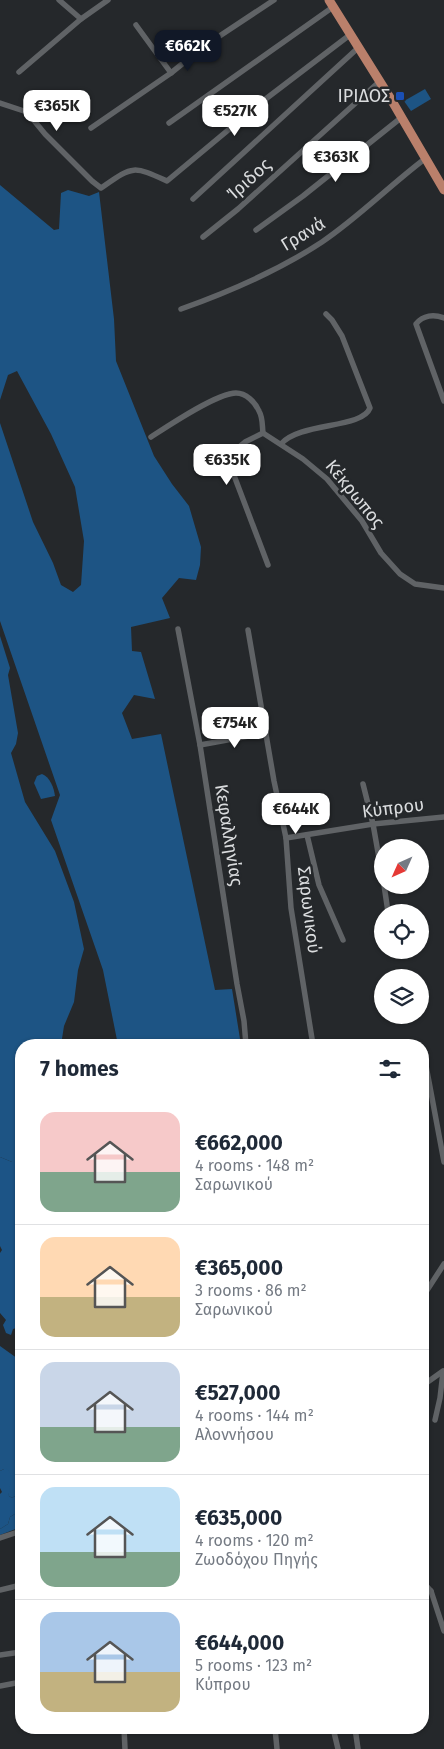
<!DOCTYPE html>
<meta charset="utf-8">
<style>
:root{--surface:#fff;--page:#f2f2f3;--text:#1f2937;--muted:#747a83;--line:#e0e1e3;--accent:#111827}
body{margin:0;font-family:"Fira Sans",sans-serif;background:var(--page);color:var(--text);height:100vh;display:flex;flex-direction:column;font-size:19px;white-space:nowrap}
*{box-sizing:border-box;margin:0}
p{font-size:16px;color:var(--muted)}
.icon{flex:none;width:28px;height:28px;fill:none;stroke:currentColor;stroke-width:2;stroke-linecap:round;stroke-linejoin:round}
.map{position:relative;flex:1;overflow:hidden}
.side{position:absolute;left:15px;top:1039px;width:414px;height:695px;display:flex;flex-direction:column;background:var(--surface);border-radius:20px;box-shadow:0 1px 4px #0004}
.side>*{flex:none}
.needle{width:32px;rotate:225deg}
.tools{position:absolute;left:374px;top:839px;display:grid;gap:10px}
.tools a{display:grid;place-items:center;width:55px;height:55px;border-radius:50%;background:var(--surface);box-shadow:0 1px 4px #0004;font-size:25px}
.price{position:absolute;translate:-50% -42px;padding:0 11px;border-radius:10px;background:#fff;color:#222;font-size:16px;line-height:32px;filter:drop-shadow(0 1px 2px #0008)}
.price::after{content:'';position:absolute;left:50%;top:30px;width:15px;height:11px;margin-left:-8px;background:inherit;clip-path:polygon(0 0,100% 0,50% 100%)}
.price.on{background:var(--accent);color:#fff}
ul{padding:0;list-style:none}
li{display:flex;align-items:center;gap:15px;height:125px;padding:0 25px}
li+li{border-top:1px solid var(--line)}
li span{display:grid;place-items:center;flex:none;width:140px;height:100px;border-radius:15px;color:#555}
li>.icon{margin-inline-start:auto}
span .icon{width:60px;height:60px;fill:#fffc;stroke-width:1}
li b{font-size:21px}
h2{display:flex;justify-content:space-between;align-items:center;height:60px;padding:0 25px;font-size:21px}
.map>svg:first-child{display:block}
.green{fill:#1d5484}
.forest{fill:#1c5486}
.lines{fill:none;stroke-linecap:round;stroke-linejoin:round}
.street{stroke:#606366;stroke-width:5.5}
.primary{stroke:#ba806b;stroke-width:9}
.transit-dot{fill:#1a4fb4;stroke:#25282b;stroke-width:2}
.labels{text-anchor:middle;stroke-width:5;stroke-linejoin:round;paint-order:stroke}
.poi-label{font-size:18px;fill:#dadcde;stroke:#25282b;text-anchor:end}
.street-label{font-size:18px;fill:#dadcde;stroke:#25282b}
</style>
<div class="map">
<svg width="444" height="1749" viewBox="0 0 444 1749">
<rect width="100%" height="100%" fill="#25282b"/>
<g class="green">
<path d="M425 89 431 99 411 111 404 101Z"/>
<path d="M0 185 54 230 59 229 61 193 68 190 89 196 99 192 114 319 116 361 154 456 172 484 189 506 201 547 200 565 196 580 179 578 162 598 170 618 131 627 132 651 141 652 155 699 134 695 122 713 132 739 161 734 215 990 232 989 241 1045H118L103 970 51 820 60 795 0 621V423L33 522 53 563 61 585 73 592 81 585 84 541 75 487 51 434 17 371 8 375 0 400Z"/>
<path d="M0 636 10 668 8 675 18 733 16 744 11 753 25 802 55 851 74 902 84 949 78 970 74 1002 64 1026 61 1045H21V1151L18 1162H12L0 1157Z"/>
<path d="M42 774C50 777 54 788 55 796L41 799 34 783 37 776Z"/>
<path d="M0 1346 21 1361V1492L12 1498 9 1496V1487L4 1469 0 1471Z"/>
<path d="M21 1510V1527L0 1535V1529L8 1524 10 1517Z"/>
</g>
<g class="forest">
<path d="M0 1157 12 1162H18L21 1167V1338L18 1335 20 1331 16 1328 13 1329 11 1335 6 1333 3 1325 6 1320 0 1313V1253L2 1250 0 1246Z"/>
<path d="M6 1468C16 1477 8 1485 9 1496L12 1498 21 1492V1510L10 1517 8 1524 0 1529V1494L2 1492 0 1488V1471Z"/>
</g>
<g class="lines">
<g class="street">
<path d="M59 0 81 19"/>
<path d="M136 25 171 73"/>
<path d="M19 72 81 19 108 0"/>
<path d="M0 103 27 112 45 134 92 181 101 188C133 166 132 165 167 181L263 101 351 34"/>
<path d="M169 123 333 7"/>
<path d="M91 128 171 73 203 47 274 0"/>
<path d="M193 199 359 47"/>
<path d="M256 230 303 196 402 117"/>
<path d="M203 237 238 209 380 81"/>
<path d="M181 309C226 293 281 269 322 242 359 217 390 185 426 158"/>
<path d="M444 318C434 314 423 315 416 324L444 401"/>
<path d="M263 433 245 442 227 457 268 565"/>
<path d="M151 437C168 426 217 393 236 393 246 393 255 402 259 411 263 418 262 425 263 433L303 459 327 479 362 521 381 553 400 574 415 584 444 588"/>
<path d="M281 444C300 422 362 429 370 408L342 336 332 320 326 314"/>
<path d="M178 629 200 745 237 984 244 1021 246 1045"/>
<path d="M248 630 274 781 286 838 291 908 313 1045"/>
<path d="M200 745 266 733"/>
<path d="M363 784 373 824 382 875"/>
<path d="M307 835 319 885 343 940"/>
<path d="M286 838 373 824 444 817"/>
<path d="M384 885 388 912"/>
<path d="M424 1055 444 1162"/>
<path d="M422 1298 444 1264"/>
<path d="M422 1386 443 1371"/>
<path d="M435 1420 440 1398 443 1372"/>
<path d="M0 1538 21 1531"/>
<path d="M422 1581 431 1591 444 1631"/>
<path d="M0 1590 21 1585"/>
<path d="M422 1593 431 1591"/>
<path d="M0 1655 21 1652"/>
<path d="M0 1686 21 1682"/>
<path d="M124 1728 125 1749"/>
<path d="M275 1728 277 1749"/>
<path d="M333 1728 338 1749"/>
<path d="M355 1728 358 1749"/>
</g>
<path class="primary" d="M329 0 392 101 444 190"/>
</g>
<rect class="transit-dot" x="395" y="91" width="10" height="10" rx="2.5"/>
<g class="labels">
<g class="poi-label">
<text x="390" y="102">ΙΡΙΔΟΣ</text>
</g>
<g class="street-label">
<text transform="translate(249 179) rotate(-42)" y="6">Ίριδος</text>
<text transform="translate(303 234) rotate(-31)" y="6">Γρανά</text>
<text transform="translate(355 494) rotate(51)" y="6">Κέκρωπος</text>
<text transform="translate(393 808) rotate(-7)" y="6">Κύπρου</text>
<text transform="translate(229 835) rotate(81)" y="6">Κεφαλληνίας</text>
<text transform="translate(309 910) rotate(83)" y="6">Σαρωνικού</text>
</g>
</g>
</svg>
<div class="tools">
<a><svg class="needle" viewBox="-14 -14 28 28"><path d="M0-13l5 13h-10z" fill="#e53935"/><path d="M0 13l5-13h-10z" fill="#747a83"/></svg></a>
<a><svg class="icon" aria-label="locate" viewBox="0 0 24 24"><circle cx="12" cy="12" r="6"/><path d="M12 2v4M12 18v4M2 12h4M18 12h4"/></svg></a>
<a><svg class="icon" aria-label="layers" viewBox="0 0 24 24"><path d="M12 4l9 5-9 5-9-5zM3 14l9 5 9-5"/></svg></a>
</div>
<b class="price on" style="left:188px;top:72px">€662K</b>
<b class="price" style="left:57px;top:132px">€365K</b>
<b class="price" style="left:235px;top:137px">€527K</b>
<b class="price" style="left:336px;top:183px">€363K</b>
<b class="price" style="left:227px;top:486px">€635K</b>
<b class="price" style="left:235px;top:749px">€754K</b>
<b class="price" style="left:296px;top:835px">€644K</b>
<section class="side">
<h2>7 homes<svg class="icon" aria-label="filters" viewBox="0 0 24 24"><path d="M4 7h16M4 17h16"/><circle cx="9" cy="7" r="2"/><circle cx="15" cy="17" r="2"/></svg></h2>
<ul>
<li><span style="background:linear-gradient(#f6c9c9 60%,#7fa58c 0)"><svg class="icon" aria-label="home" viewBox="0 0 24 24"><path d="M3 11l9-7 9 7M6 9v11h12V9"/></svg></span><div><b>€662,000</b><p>4 rooms · 148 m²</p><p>Σαρωνικού</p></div></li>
<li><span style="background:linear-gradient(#ffd9b3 60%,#c2b280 0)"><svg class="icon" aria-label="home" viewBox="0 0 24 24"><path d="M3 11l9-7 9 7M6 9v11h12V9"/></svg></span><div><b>€365,000</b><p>3 rooms · 86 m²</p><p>Σαρωνικού</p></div></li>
<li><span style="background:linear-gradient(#c9d6e8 65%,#7fa58c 0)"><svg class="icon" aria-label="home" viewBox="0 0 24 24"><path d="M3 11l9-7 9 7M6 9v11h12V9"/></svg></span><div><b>€527,000</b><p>4 rooms · 144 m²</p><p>Αλοννήσου</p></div></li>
<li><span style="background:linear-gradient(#bfe0f5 65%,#7fa58c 0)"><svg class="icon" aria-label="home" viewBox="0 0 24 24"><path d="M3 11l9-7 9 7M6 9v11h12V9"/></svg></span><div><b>€635,000</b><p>4 rooms · 120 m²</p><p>Ζωοδόχου Πηγής</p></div></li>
<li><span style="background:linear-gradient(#a9c7e8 60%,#c2b280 0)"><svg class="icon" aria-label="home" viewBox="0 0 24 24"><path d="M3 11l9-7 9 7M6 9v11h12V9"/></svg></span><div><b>€644,000</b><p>5 rooms · 123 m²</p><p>Κύπρου</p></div></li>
</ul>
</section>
</div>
